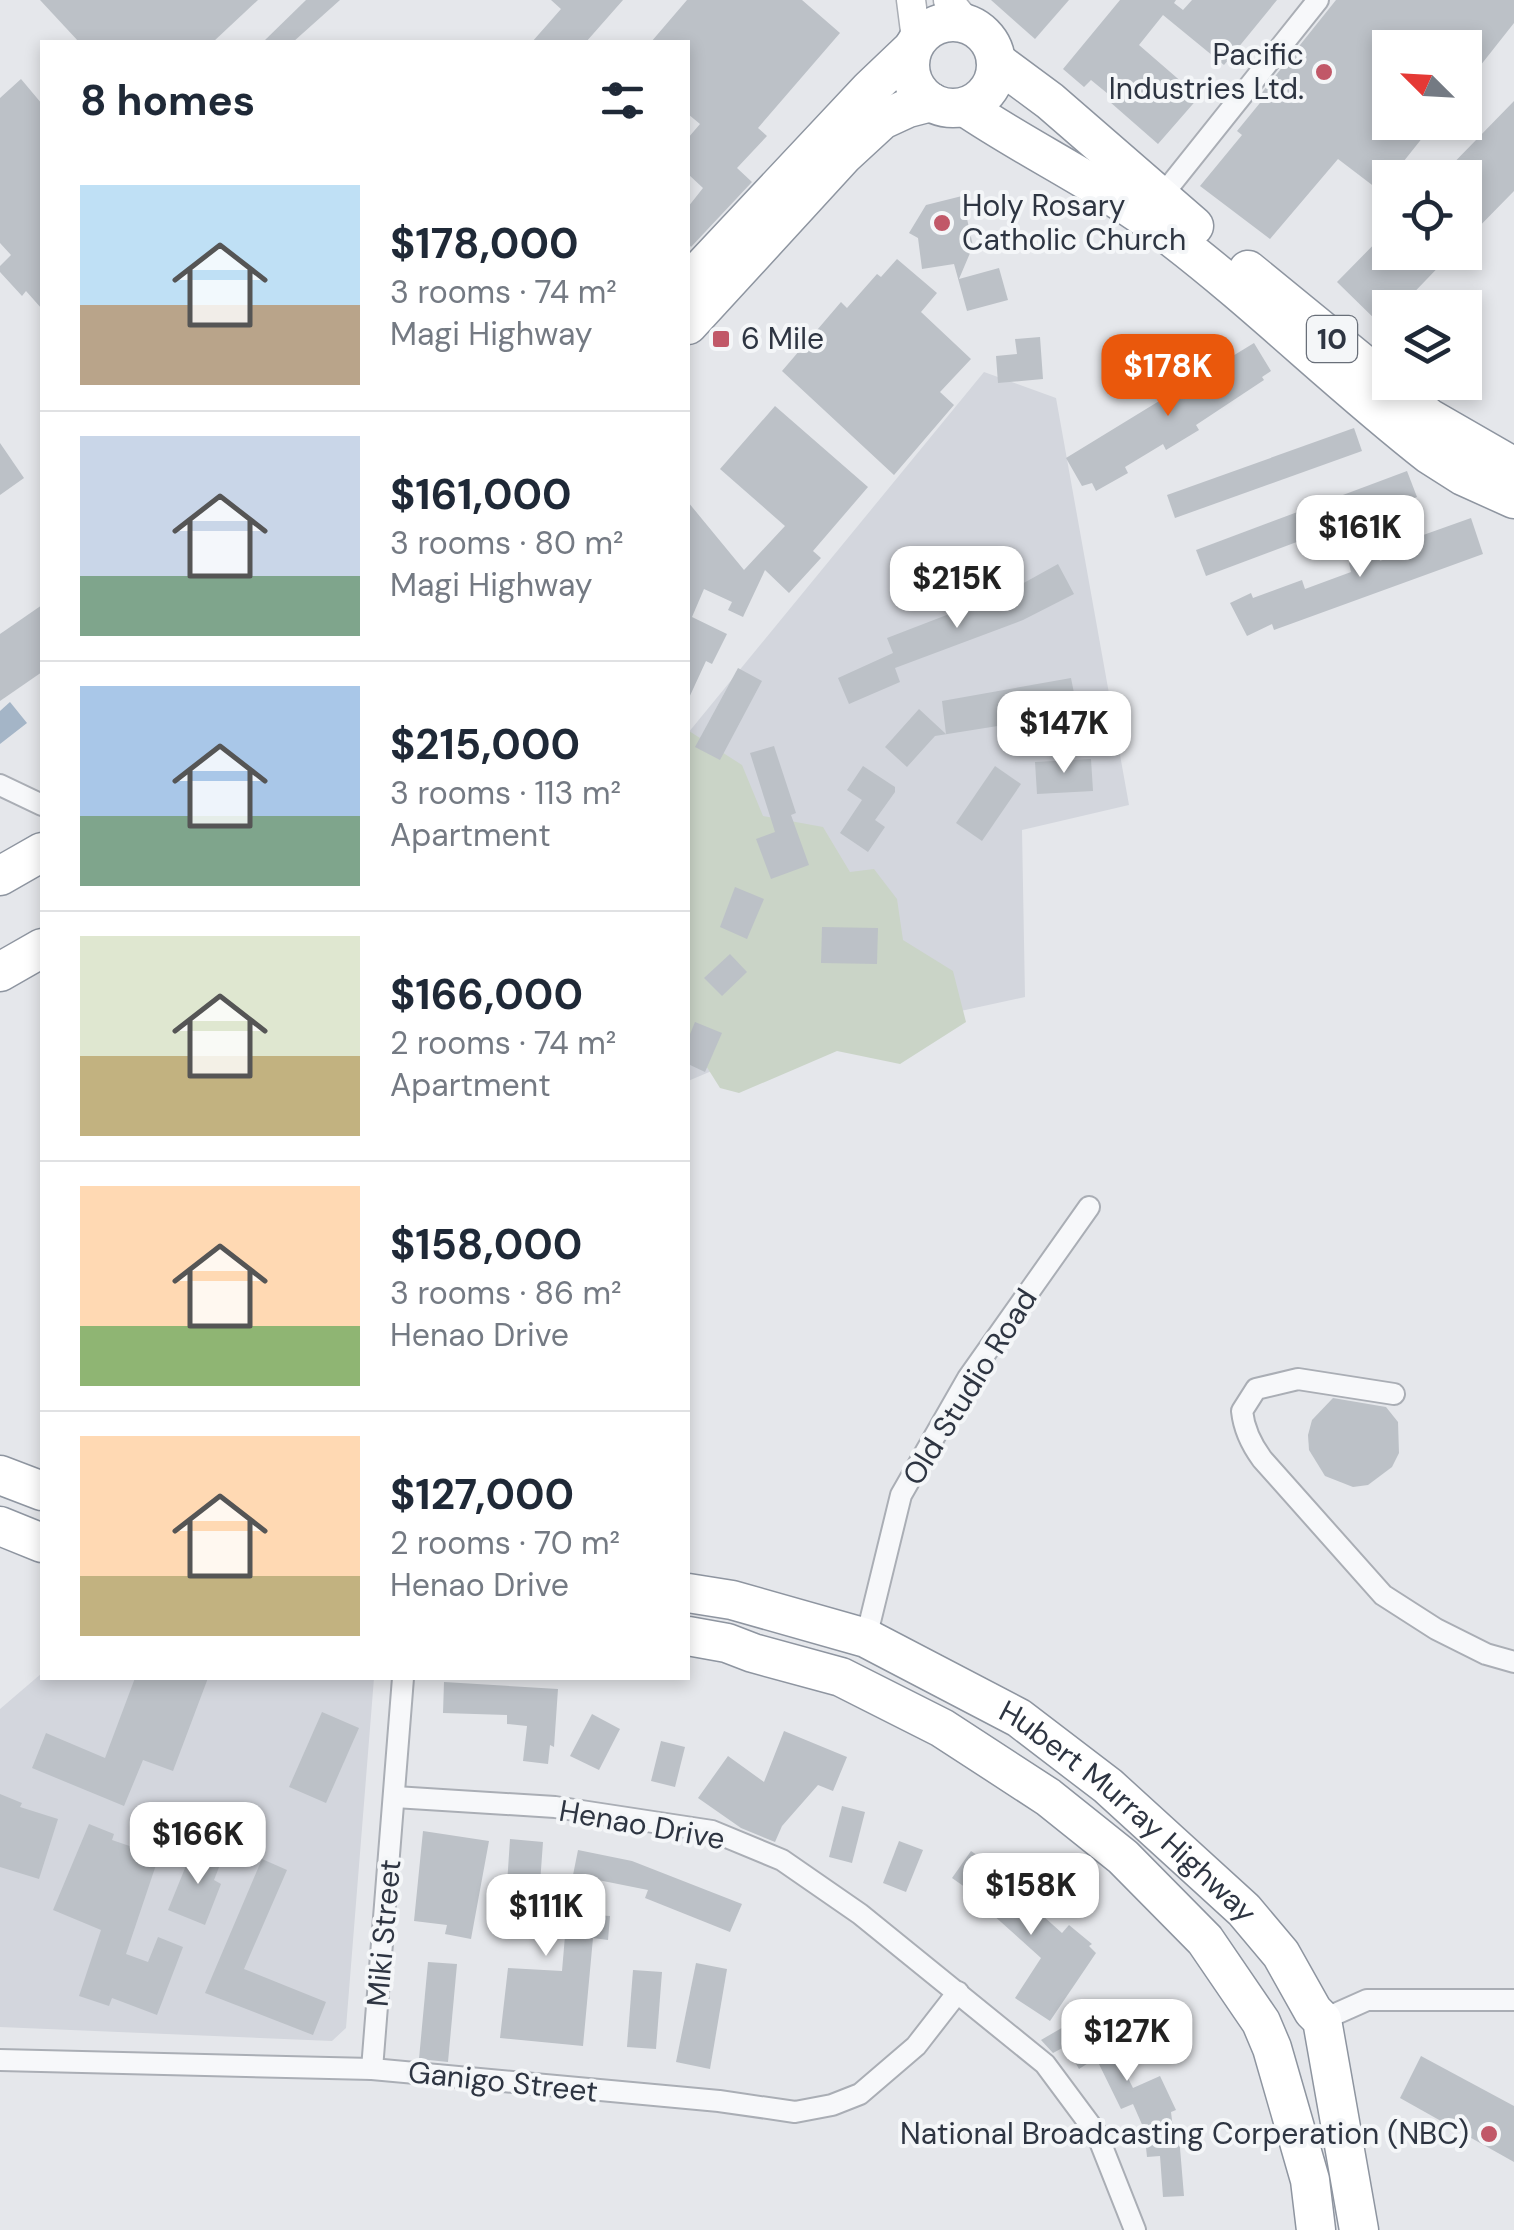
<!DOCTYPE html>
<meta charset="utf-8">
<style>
:root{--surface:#fff;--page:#f6f6f7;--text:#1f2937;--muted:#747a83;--line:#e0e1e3;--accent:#ea580c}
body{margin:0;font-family:"DM Sans",sans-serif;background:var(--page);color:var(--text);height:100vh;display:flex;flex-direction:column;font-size:38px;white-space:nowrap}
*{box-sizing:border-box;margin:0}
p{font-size:32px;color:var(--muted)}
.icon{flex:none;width:55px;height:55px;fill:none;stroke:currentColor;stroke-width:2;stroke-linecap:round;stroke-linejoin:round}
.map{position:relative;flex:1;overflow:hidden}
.side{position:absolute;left:40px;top:40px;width:650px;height:1640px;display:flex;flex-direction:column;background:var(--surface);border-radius:0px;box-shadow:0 5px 15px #0003}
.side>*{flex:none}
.needle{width:65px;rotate:294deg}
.controls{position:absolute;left:1372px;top:30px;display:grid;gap:20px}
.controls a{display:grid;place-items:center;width:110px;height:110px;border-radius:0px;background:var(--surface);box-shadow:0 5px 15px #0003;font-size:50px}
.price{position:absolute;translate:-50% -85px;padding:0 22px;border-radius:20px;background:#fff;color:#222;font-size:32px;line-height:65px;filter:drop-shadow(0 2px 5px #0008)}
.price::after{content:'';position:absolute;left:50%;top:60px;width:30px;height:22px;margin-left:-15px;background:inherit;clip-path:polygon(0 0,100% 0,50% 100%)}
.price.current{background:var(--accent);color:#fff}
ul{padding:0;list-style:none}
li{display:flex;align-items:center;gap:30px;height:250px;padding:0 40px}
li+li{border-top:2px solid var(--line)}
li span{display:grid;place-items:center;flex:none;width:280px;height:200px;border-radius:0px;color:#555}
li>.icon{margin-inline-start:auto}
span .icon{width:120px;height:120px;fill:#fffc;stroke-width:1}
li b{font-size:42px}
h2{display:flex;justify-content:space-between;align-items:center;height:120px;padding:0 40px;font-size:42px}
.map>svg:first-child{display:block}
.built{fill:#d3d6dd}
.green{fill:#cad4c7}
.water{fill:#a4b5c7}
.building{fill:#bcc1c7}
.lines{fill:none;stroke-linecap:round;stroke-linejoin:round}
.street-casing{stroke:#aaaeb5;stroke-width:24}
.secondary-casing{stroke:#aaaeb5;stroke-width:31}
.highway-casing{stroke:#8e95a0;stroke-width:41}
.street{stroke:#f7f8fa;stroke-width:20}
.secondary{stroke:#fff;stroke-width:28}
.highway{stroke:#fff;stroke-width:38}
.poi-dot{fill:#c15868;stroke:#f4f6f8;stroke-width:4}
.labels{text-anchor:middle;stroke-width:8;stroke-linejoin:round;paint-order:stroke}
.shield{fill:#f4f6f8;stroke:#696f79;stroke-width:2.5}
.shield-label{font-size:28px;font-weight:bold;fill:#2e3542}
.poi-label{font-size:30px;fill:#2e3542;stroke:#f4f6f8;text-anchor:end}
.street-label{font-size:30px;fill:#2e3542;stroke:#f4f6f8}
</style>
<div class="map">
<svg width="1514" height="2230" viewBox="0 0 1514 2230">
<rect width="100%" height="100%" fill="#e5e7eb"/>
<g class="built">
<path d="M984 372 1056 398 1129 805 1022 830 1025 997 740 1059 688 1081V733Z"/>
<path d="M42 1673V1678H374L346 2028 332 2041 0 2027V1709Z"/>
</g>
<path class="green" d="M689 731 742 765 763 816 823 827 850 872 874 869 897 899 903 940 953 971 966 1022 900 1064 837 1051 739 1093 720 1088 688 1037Z"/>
<path class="water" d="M10 702 27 723 0 744V711Z"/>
<g class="building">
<path d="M40 0H258L213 42H79Z"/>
<path d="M306 0H340L293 42H263Z"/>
<path d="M551 0H623L586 42H532L561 9Z"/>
<path d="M687 0H802L840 33 758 128 767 136 737 168 752 182 691 247 688 243V207L703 188 688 174V138L700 124 688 114V42H651Z"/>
<path d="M991 0H1069L1035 39Z"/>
<path d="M1120 0H1176L1174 3 1183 10 1192 0H1277L1224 65 1163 15 1139 45 1199 97 1158 144 1110 102 1113 98 1091 80 1084 87 1063 69Z"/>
<path d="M1336 0H1514V23L1465 85V48H1390V122H1435L1380 191 1338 159 1270 239 1200 186 1242 135 1237 131 1264 98 1260 95Z"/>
<path d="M21 79 42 104V309L26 291 22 296 0 272V266L11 255 0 243V98Z"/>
<path d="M1514 101V191L1465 241V178H1439Z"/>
<path d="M962 196 973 246 959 279 999 268 1008 300 967 311 954 264 922 269 918 238 909 233 926 205Z"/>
<path d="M1390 228V252H1453L1399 308H1390V317L1382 326 1337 282Z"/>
<path d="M897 259 937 293 921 312 971 359 940 392 954 405 894 475 782 371 841 302 847 308 877 274 881 277Z"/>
<path d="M1040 337 1043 379 998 383 996 356 1017 354 1015 339Z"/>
<path d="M1254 343 1271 371 1262 377 1264 380 1196 425 1199 430 1166 450 1163 444 1125 467 1128 473 1096 491 1092 483 1082 486 1066 458Z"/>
<path d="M775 406 868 487 813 551 821 558 789 593 765 570 743 617 728 610 732 602 704 589 692 617 727 634 712 664 706 661 688 700V502L744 570 785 526 720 469Z"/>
<path d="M1354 428 1362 451 1175 518 1167 495Z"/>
<path d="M0 443 24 478 0 495Z"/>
<path d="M1407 471 1417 497 1206 576 1196 550Z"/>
<path d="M1471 518 1483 554 1274 630 1272 624 1247 636 1230 603 1251 593 1253 598 1302 580 1305 589 1351 572 1349 563 1377 553 1380 561 1415 548 1412 539Z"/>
<path d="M1058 564 1074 594 1023 620 895 668 900 682 849 704 838 678 893 653 887 638 1009 591Z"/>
<path d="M42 605V672L0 701V634Z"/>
<path d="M738 668 762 681 720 760 695 747Z"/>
<path d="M1071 678 1078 713 935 736 907 767 885 747 919 709 946 734 942 701Z"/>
<path d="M774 746 796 813 791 815 809 865 771 879 756 839 775 832 750 753Z"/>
<path d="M1091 759 1093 791 1037 794 1035 762Z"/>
<path d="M863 766 895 787V792L875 820 885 827 868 852 840 833 862 800 847 790Z"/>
<path d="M995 766 1021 784 982 841 956 823Z"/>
<path d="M735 887 764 899 747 939 720 927Z"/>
<path d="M822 927 878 928 877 964 821 963Z"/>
<path d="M730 954 747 972 722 996 704 978Z"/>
<path d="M695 1022 722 1033 705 1072 688 1064V1039Z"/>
<path d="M1333 1398 1386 1407 1398 1422 1399 1453 1392 1467 1368 1485 1353 1487 1325 1476 1309 1450 1308 1435 1312 1420Z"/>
<path d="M135 1678H208L173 1771 143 1760 124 1806 32 1768 46 1733 105 1758Z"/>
<path d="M444 1682 558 1689 554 1747 550 1745 548 1764 523 1761 527 1726 507 1724V1715L443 1713Z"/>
<path d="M322 1712 359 1728 326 1803 289 1787Z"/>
<path d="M592 1714 620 1729 599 1770 570 1756Z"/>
<path d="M784 1731 847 1757 833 1791 818 1785 782 1826 775 1842 741 1828 698 1798 728 1756 764 1782Z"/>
<path d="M661 1741 685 1747 675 1787 651 1781Z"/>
<path d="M0 1794 22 1803 20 1807 58 1819 39 1879 0 1867Z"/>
<path d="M842 1806 865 1812 852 1863 829 1857Z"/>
<path d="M89 1824 114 1834 112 1840 159 1856 126 1954 148 1962 158 1937 183 1947 157 2015 112 1998 109 2006 79 1996 101 1930 53 1910Z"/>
<path d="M423 1831 489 1841 471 1939 445 1934 447 1925 414 1921Z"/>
<path d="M510 1839 543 1842 538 1911 610 1916 608 1940 593 1938 583 2046 500 2038 508 1968 562 1971 565 1936 504 1930Z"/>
<path d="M899 1841 923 1850 906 1892 883 1883Z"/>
<path d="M194 1846 223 1857 214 1880 221 1884 205 1925 168 1910Z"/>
<path d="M578 1850 632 1861 742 1904 730 1932 645 1898 648 1890 573 1875Z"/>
<path d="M971 1851 996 1868 994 1872 1062 1933 1069 1925 1092 1944 1089 1946 1096 1953 1050 2021 1015 1998 1041 1958 992 1914 996 1909 952 1878Z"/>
<path d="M262 1859 287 1870 244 1969 326 2002 313 2035 205 1993Z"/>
<path d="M428 1962 457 1964 448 2062 419 2059Z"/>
<path d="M696 1963 727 1969 710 2069 676 2062Z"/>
<path d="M633 1970 662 1972 656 2049 627 2047Z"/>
<path d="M1119 2002 1143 2047 1119 2060 1133 2088 1160 2076 1176 2110 1171 2112 1174 2137 1179 2136 1184 2196 1163 2197 1160 2156 1147 2157 1144 2129 1133 2104 1121 2109 1096 2058 1079 2069 1066 2046 1053 2053 1041 2040 1084 2015 1086 2019Z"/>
<path d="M1421 2056 1514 2106V2162L1400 2098Z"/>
</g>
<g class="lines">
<g class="street-casing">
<g id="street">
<path d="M1160 198 1318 0"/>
<path d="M0 785 42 805"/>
<path d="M1394 1394 1298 1379 1256 1389 1242 1411C1244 1430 1251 1444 1262 1459L1383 1595 1436 1629 1486 1654 1514 1662"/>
<path d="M866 1638 901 1495 968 1378 1089 1207"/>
<path d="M395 1797 555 1807 712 1831 782 1860 860 1914 1045 2064 1097 2134 1135 2230"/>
<path d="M1322 2020 1367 2000H1514"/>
<path d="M0 2060 372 2069 719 2101 795 2112 832 2105 860 2094 916 2046 958 1992"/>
<path d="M372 2069 403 1678"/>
</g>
</g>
<g class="secondary-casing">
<g id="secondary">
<path d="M911 0 916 39"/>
<path d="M948 0 969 25"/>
</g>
</g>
<g class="highway-casing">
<g id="highway">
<circle cx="953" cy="65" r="43"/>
<path d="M996 61 1050 101 1194 226"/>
<path d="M965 107C1030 151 1102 184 1166 233 1257 302 1339 384 1430 455L1463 476 1514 499"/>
<path d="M1248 270 1429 418 1514 467"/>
<path d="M688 283 870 89 912 49"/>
<path d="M688 325 844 155 882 120 908 108 931 102"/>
<path d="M0 876 42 852"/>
<path d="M0 972 42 948"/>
<path d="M0 1475 42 1491"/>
<path d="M0 1526 42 1543"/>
<path id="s1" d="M688 1593 732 1600 866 1638 1019 1718 1108 1786 1244 1910 1281 1954 1313 2011 1322 2020 1359 2230"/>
<path d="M688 1636 727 1643 753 1653 841 1677 942 1728 1048 1797 1123 1857 1205 1940 1261 2022 1272 2048 1310 2180 1316 2230"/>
</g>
</g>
<use href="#street" class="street"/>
<use href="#secondary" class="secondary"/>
<use href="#highway" class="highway"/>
</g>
<g class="poi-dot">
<circle cx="1324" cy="72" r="10"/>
<circle cx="942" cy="223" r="10"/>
<rect x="711" y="329" width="20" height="20" rx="5"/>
<circle cx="1489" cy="2134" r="10"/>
</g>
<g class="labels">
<rect class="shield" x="1307" y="316" width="50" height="46" rx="8"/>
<g class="shield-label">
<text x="1332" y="349">10</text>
</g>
<g class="poi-label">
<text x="1304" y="65">Pacific<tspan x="1304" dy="34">Industries Ltd.</tspan></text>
<text x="962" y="216" text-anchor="start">Holy Rosary<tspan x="962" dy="34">Catholic Church</tspan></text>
<text x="741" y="349" text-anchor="start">6 Mile</text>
<text x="1469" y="2144">National Broadcasting Corperation (NBC)</text>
</g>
<g class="street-label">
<text transform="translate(970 1387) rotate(-58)" y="10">Old Studio Road</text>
<text dy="10" stroke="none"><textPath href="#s1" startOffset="500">Hubert Murray Highway</textPath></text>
<text transform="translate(642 1825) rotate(10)" y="10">Henao Drive</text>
<text transform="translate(384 1933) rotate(-85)" y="10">Miki Street</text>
<text transform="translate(503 2082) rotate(6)" y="10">Ganigo Street</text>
</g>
</g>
</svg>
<div class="controls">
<a><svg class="needle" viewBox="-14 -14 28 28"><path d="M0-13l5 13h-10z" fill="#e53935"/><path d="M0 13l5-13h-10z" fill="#747a83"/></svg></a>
<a><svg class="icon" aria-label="locate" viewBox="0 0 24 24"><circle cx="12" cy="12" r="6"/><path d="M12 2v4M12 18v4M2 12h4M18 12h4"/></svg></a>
<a><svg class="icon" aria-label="layers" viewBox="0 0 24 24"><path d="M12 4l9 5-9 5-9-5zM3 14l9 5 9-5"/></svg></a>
</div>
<b class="price current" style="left:1168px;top:419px">$178K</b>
<b class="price" style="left:1360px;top:580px">$161K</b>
<b class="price" style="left:957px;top:631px">$215K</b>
<b class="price" style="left:1064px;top:776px">$147K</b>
<b class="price" style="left:198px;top:1887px">$166K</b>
<b class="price" style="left:1031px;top:1938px">$158K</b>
<b class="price" style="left:546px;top:1959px">$111K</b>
<b class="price" style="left:1127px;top:2084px">$127K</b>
<section class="side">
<h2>8 homes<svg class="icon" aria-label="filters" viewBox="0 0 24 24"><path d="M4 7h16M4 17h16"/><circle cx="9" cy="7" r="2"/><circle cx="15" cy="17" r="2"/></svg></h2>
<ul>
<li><span style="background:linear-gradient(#bfe0f5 60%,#b9a48a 0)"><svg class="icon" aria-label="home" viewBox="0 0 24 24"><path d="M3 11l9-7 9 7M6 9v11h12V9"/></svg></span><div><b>$178,000</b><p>3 rooms · 74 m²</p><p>Magi Highway</p></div></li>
<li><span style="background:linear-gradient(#c9d6e8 70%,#7fa58c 0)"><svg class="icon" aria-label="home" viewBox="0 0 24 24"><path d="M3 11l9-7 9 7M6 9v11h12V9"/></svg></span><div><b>$161,000</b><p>3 rooms · 80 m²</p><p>Magi Highway</p></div></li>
<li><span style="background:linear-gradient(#a9c7e8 65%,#7fa58c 0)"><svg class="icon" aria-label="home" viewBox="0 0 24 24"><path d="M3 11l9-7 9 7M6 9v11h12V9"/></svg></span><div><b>$215,000</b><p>3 rooms · 113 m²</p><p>Apartment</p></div></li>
<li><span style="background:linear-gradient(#dfe7d0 60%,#c2b280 0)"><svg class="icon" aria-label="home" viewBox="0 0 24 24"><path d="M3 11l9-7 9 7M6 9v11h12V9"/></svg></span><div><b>$166,000</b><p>2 rooms · 74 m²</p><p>Apartment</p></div></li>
<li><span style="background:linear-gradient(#ffd9b3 70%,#8fb573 0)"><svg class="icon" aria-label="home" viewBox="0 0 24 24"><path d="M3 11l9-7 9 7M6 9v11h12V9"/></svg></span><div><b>$158,000</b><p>3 rooms · 86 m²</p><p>Henao Drive</p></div></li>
<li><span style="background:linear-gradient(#ffd9b3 70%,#c2b280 0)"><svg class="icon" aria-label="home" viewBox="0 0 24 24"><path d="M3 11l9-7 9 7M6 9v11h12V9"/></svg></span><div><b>$127,000</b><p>2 rooms · 70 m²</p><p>Henao Drive</p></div></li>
</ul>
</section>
</div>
